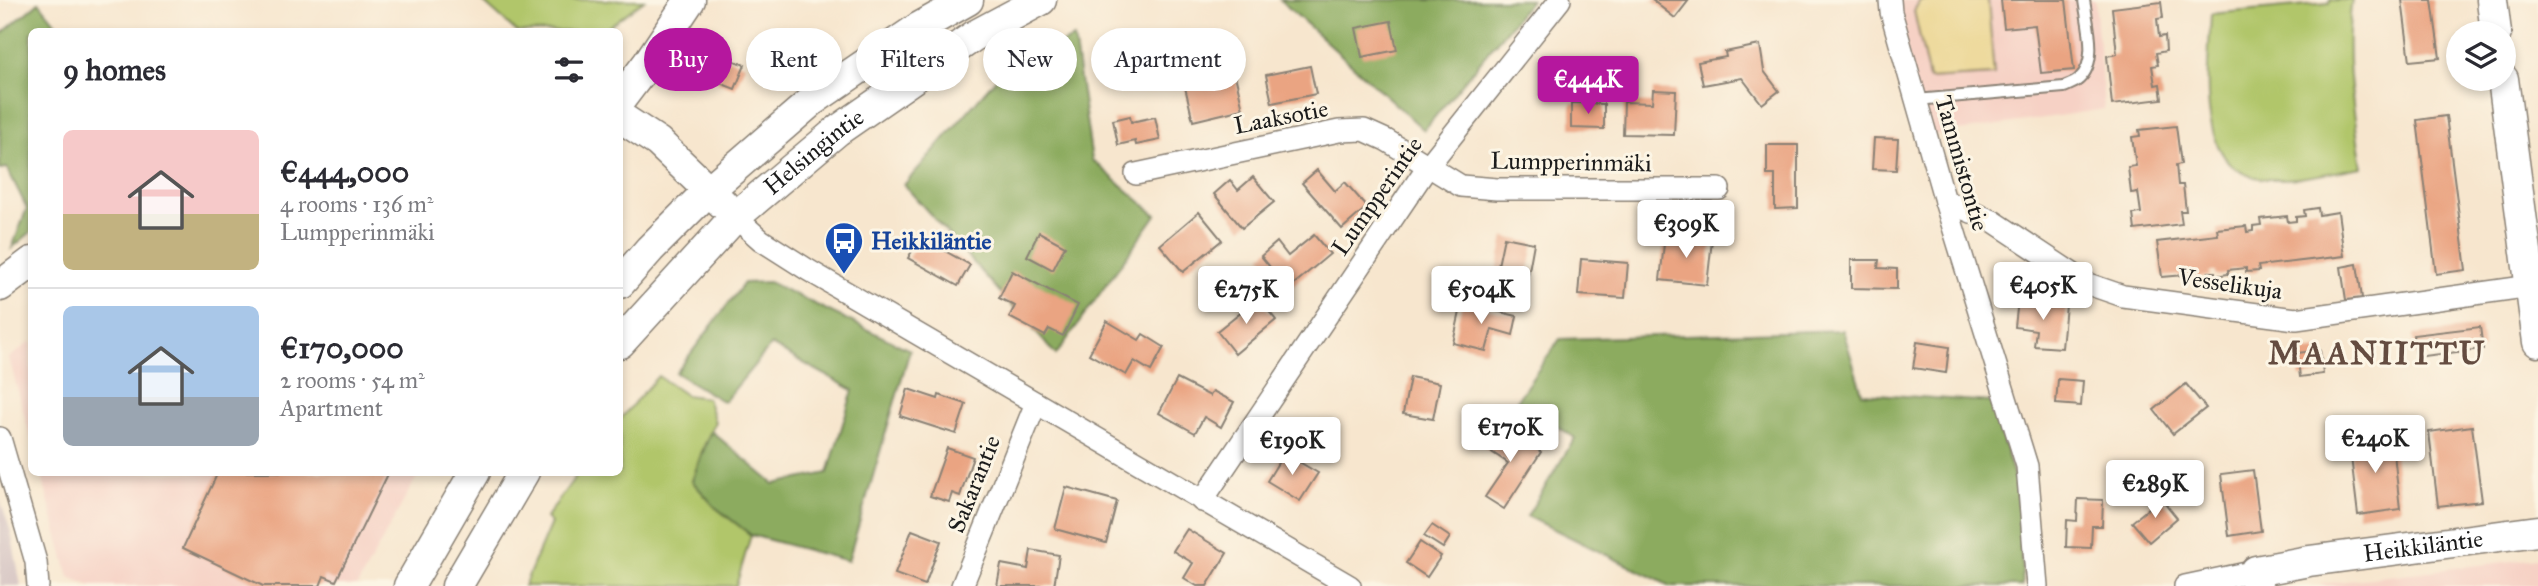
<!DOCTYPE html>
<meta charset="utf-8">
<style>
:root{--surface:#fff;--page:#f7f7f7;--text:#2b2b33;--muted:#7c7c81;--line:#e1e1e2;--accent:#b5179e}
body{margin:0;font-family:"IM FELL Great Primer",serif;background:var(--page);color:var(--text);height:100vh;display:flex;flex-direction:column;font-size:26px;white-space:nowrap}
*{box-sizing:border-box;margin:0}
p{font-size:23px;color:var(--muted)}
.icon{flex:none;width:38px;height:38px;fill:none;stroke:currentColor;stroke-width:2;stroke-linecap:round;stroke-linejoin:round}
.map{position:relative;flex:1;overflow:hidden}
.side{position:absolute;left:28px;top:28px;width:595px;height:448px;display:flex;flex-direction:column;background:var(--surface);border-radius:10px;box-shadow:0 4px 10px #0003}
.side>*{flex:none}
.banner{position:absolute;left:644px;top:28px;width:665px;height:63px;display:flex;gap:14px}
.tools{position:absolute;left:2446px;top:21px;display:grid;gap:14px}
.tools a{display:grid;place-items:center;width:70px;height:70px;border-radius:50%;background:var(--surface);box-shadow:0 4px 10px #0003;font-size:35px}
.price{position:absolute;translate:-50% -60px;padding:0 16px;border-radius:7px;background:#fff;color:#222;font-size:23px;line-height:46px;filter:drop-shadow(0 2px 4px #0008)}
.price::after{content:'';position:absolute;left:50%;top:42px;width:21px;height:16px;margin-left:-10px;background:inherit;clip-path:polygon(0 0,100% 0,50% 100%)}
.price.active{background:var(--accent);color:#fff}
ul{padding:0;list-style:none}
li{display:flex;align-items:center;gap:21px;height:175px;padding:0 35px}
li+li{border-top:2px solid var(--line)}
li span{display:grid;place-items:center;flex:none;width:196px;height:140px;border-radius:10px;color:#555}
li>.icon{margin-inline-start:auto}
span .icon{width:84px;height:84px;fill:#fffc;stroke-width:1}
li b{font-size:30px}
h2{display:flex;justify-content:space-between;align-items:center;height:84px;padding:0 35px;font-size:30px}
.chip{padding:0 24px;border-radius:32px;background:var(--surface);box-shadow:0 4px 10px #0003;font-size:24px;line-height:63px}
.chip.active{background:var(--accent);color:#fff}
.map>svg:first-child{display:block}
.built{fill:#f6d1c5}
.industrial{fill:#d1bfbf}
.green{fill:#b1c66a;stroke:#667143;stroke-width:2}
.forest{fill:#8cab5e;stroke:#54643d;stroke-width:2}
.sand{fill:#eeda9e;stroke:#857b5d;stroke-width:2}
.building{fill:#eaa482}
.lines{fill:none;stroke-linecap:round;stroke-linejoin:round}
.lane-casing{stroke:#8a8175;stroke-width:14}
.street-casing{stroke:#8a8175;stroke-width:24}
.secondary-casing{stroke:#8a8175;stroke-width:33}
.lane{stroke:#fff;stroke-width:10}
.street{stroke:#fff;stroke-width:21}
.secondary{stroke:#fff;stroke-width:30}
.labels{text-anchor:middle;stroke-width:6;stroke-linejoin:round;paint-order:stroke}
.street-label{font-size:24px;fill:#1c1c1c;stroke:#fcf5e5}
.transit-label{font-size:24px;font-weight:bold;fill:#164399;stroke:#fcf5e5;text-anchor:start}
.district-label{font-size:32px;font-weight:bold;letter-spacing:2px;fill:#644c40;stroke:#fcf5e5}
</style>
<div class="map">
<svg width="2538" height="586" viewBox="0 0 2538 586">
<rect width="100%" height="100%" fill="#fcf5e5"/>
<filter id="ink" filterUnits="userSpaceOnUse"><feTurbulence type="fractalNoise" baseFrequency=".0143" numOctaves="2"/><feDisplacementMap in="SourceGraphic" scale="14" xChannelSelector="R" yChannelSelector="G"/><feConvolveMatrix kernelMatrix="1 2 1 2 8 2 1 2 1" color-interpolation-filters="sRGB"/></filter>
<filter id="wash" filterUnits="userSpaceOnUse"><feTurbulence type="fractalNoise" baseFrequency=".00686" numOctaves="4" result="noise"/><feDisplacementMap in="SourceGraphic" scale="28" xChannelSelector="R" yChannelSelector="G"/><feGaussianBlur stdDeviation="1.57" result="paint"/><feColorMatrix in="noise" values="0 0 0 0 0 0 0 0 0 0 0 0 0 0 0 0 0 1.4 0 .05"/><feComposite in="paint" operator="in"/></filter>
<g filter="url(#wash)">
<rect width="100%" height="100%" fill="#f7e6ce"/>
<g class="built">
<path d="M1895 0H2095L2104 109 1926 136Z"/>
<path d="M31 341V440L9 358Z"/>
<path d="M41 473H419L357 586H92L69 577Z"/>
<path d="M2538 558V586H2320L2322 584Z"/>
</g>
<path class="industrial" d="M0 499 11 532 21 586H0Z"/>
<g class="green">
<path d="M481 0H644L603 31 517 32Z"/>
<path d="M2330 0H2352C2343 56 2354 112 2362 167 2332 172 2301 180 2271 179 2190 178 2209 67 2211 14L2329 3Z"/>
<path d="M658 376 686 395 707 398 715 422 703 448 692 481 715 507 751 535 736 586H524L551 523 546 518 578 473 620 472V419Z"/>
</g>
<g class="forest">
<path d="M1280 0H1531L1424 130Z"/>
<path d="M39 2 62 31 32 32 31 232 12 248 27 208 7 168 0 169V35Z"/>
<path d="M1074 38 1092 160 1156 215 1056 355 904 185 1006 67Z"/>
<path d="M769 282 910 350 848 561 751 535 715 507 692 481 711 431 774 484 828 473 853 390 771 345 724 402 676 373 744 283Z"/>
<path d="M1843 330 1862 393 1991 402 2017 486 2023 586H1670L1527 516 1575 438 1517 400 1560 339Z"/>
</g>
<path class="sand" d="M1920 0H1988L1994 75 1929 79 1914 11Z"/>
<g id="blocks">
<g class="building">
<path d="M1652 0H1689L1675 18Z"/>
<path d="M2001 0H2066L2074 70 2041 73 2035 25 2004 28Z"/>
<path d="M2402 0H2432L2440 58 2410 61Z"/>
<path d="M2161 2 2163 18 2157 19 2159 37 2165 36 2166 51 2156 53 2158 65 2152 66 2155 85 2160 84 2162 99 2112 105 2107 56 2117 54 2112 8Z"/>
<path d="M1391 21 1397 50 1362 57 1356 28Z"/>
<path d="M1760 45 1764 71 1779 91 1762 104 1742 78 1703 85 1698 62 1726 57 1725 52Z"/>
<path d="M727 58 745 65 735 89 717 82Z"/>
<path d="M1310 66 1316 94 1272 103 1266 75Z"/>
<path d="M1235 75 1243 109 1193 121 1185 87Z"/>
<path d="M1653 90 1676 91 1674 135 1623 134 1624 102 1652 103Z"/>
<path d="M1571 103 1604 104V129L1571 128Z"/>
<path d="M1130 116 1131 122 1155 117 1160 140 1136 145 1135 141 1118 145 1113 120Z"/>
<path d="M2446 116 2466 270 2436 274 2417 120Z"/>
<path d="M2176 126 2181 164 2176 165 2178 185H2183L2186 211H2180L2182 224 2135 230 2133 214 2141 213 2138 192 2131 193 2128 167 2136 166 2132 137 2140 136 2139 130Z"/>
<path d="M1874 138 1898 139 1896 170 1872 169Z"/>
<path d="M1767 145H1798V208L1775 209V175H1767Z"/>
<path d="M1317 170 1335 191 1345 182 1367 207 1342 229 1302 183Z"/>
<path d="M1253 177 1274 202 1242 228 1214 194 1230 180 1238 190Z"/>
<path d="M2318 208 2319 215 2338 212 2344 256 2258 266 2259 271 2246 272V268L2228 270V274L2215 276V272H2209L2210 276 2184 279V275L2162 277 2157 242 2218 235 2217 229 2246 226 2247 232 2253 231V226L2261 225 2260 219 2287 216 2288 222 2296 221V217L2305 216 2304 210Z"/>
<path d="M1199 212 1222 240 1183 272 1160 245Z"/>
<path d="M1039 232 1065 246 1053 270 1027 256Z"/>
<path d="M1314 235 1330 254 1288 289 1261 256 1277 242 1288 256Z"/>
<path d="M1665 235 1712 240 1707 285 1660 280Z"/>
<path d="M920 237 970 265 958 286 908 258Z"/>
<path d="M1504 237 1534 243 1526 287 1495 280Z"/>
<path d="M1581 259 1628 263 1625 298 1578 295Z"/>
<path d="M1851 260H1879L1878 268 1897 269V289L1851 288Z"/>
<path d="M2357 264 2362 298 2346 300 2341 267Z"/>
<path d="M1012 271 1078 305 1063 336 1049 329 1045 336 1009 317 1015 306 999 298Z"/>
<path d="M1258 298 1276 320 1235 354 1217 331Z"/>
<path d="M2018 300 2066 305 2062 348 2034 346 2036 330 2015 327Z"/>
<path d="M1462 303 1517 316 1513 335 1492 329 1486 351 1453 343Z"/>
<path d="M1107 321 1139 340 1143 334 1164 347 1151 371 1134 361 1126 375 1089 354Z"/>
<path d="M2480 327 2483 349 2416 357 2413 335Z"/>
<path d="M1917 342 1949 347 1946 373 1913 368Z"/>
<path d="M2320 350 2323 374 2300 377 2297 353Z"/>
<path d="M1410 377 1440 383 1433 419 1403 414Z"/>
<path d="M1177 379 1210 396 1213 391 1234 402 1221 427 1204 417 1195 433 1159 413Z"/>
<path d="M2058 379 2083 381 2081 406 2056 404Z"/>
<path d="M2186 384 2206 408 2173 434 2154 410Z"/>
<path d="M908 389 938 399 939 395 966 404 956 434 900 416Z"/>
<path d="M1499 424 1541 452 1504 509 1485 497 1508 463 1484 447Z"/>
<path d="M2472 426 2482 501 2438 506 2429 432Z"/>
<path d="M2392 435 2400 509 2358 515 2349 440Z"/>
<path d="M947 448 973 457 960 496 952 493 949 502 930 496Z"/>
<path d="M1284 453 1318 473 1300 501 1267 481Z"/>
<path d="M2253 470 2261 531 2229 536 2221 474Z"/>
<path d="M218 472H389L336 581 324 576 320 586H263L183 548Z"/>
<path d="M1066 487 1117 501 1106 543 1055 529Z"/>
<path d="M2161 498 2177 518 2149 542 2132 522Z"/>
<path d="M2078 499 2103 500 2102 526H2092L2091 548 2066 547 2067 520 2077 521Z"/>
<path d="M1432 525 1450 537 1443 548 1424 536Z"/>
<path d="M1187 529 1227 553 1207 586H1197L1184 578 1193 563 1173 551Z"/>
<path d="M912 530 941 541 925 585 895 574Z"/>
<path d="M1420 542 1441 556 1427 577 1406 563Z"/>
<path d="M1031 550 1059 555 1054 586H997L1001 564 1028 569Z"/>
</g>
</g>
</g>
<g filter="url(#ink)">
<use href="#blocks" fill-opacity="0" stroke="#8a8175" stroke-width="2"/>
<g class="lines">
<g class="lane-casing">
<path id="lane" d="M1916 100 2064 87C2068 85 2075 83 2079 79 2099 61 2087 23 2084 0"/>
</g>
<g class="street-casing">
<g id="street">
<path d="M1890 0 1891 12 1945 201 2027 466 2037 586"/>
<path d="M1136 174 1339 131 1364 130 1386 140 1461 186 1497 189H1719"/>
<path d="M1945 201 1993 221 2088 284 2123 296 2296 319 2531 286"/>
<path d="M735 217 761 240 808 270 1350 586"/>
<path d="M0 438 36 562 38 586"/>
<path d="M1202 501 1428 166 1560 0"/>
<path d="M962 586 1036 403"/>
<path d="M2185 586 2256 571"/>
</g>
</g>
<g class="secondary-casing">
<g id="secondary">
<path d="M2492 0 2496 33"/>
<path d="M2503 79 2538 342"/>
<path d="M620 100 648 63 690 0"/>
<path d="M620 117 658 142 723 204"/>
<path d="M620 283 650 249 709 190 813 100 920 27 968 0"/>
<path d="M0 286 32 262"/>
<path id="s1" d="M620 343 735 217 837 131 974 36 1041 0"/>
<path d="M409 586 475 472"/>
<path d="M457 586 524 472"/>
<path id="s2" d="M2257 586 2256 571 2309 561 2538 531"/>
</g>
</g>
<use href="#lane" class="lane"/>
<use href="#street" class="street"/>
<use href="#secondary" class="secondary"/>
</g>
</g>
<defs>
<g id="bus-pin" transform="scale(2.0125)"><path d="M0 17L-7.5 6A9.5 9.5 0 1 1 7.5 6Z" fill="#1a4fb4" stroke="#fcf5e5"/><path d="M-5-6H5V4H4V6H2V4H-2V6H-4V4H-5ZM-3.5-4V0h7V-4ZM-3.5 1.2v1.5H-2V1.2ZM2 1.2v1.5H3.5V1.2Z" fill="#fff"/></g>
</defs>
<g fill-rule="evenodd">
<use href="#bus-pin" x="844" y="241"/>
</g>
<g class="labels">
<g class="street-label">
<text transform="translate(1281 117) rotate(-11)" y="8">Laaksotie</text>
<text dy="8" stroke="none"><textPath href="#s1" startOffset="273">Helsingintie</textPath></text>
<text transform="translate(1571 162) rotate(1)" y="8">Lumpperinmäki</text>
<text transform="translate(1962 163) rotate(74)" y="8">Tammistontie</text>
<text transform="translate(1377 196) rotate(-55)" y="8">Lumpperintie</text>
<text transform="translate(2230 284) rotate(8)" y="8">Vesselikuja</text>
<text transform="translate(974 484) rotate(-68)" y="8">Sakarantie</text>
<text dy="8" stroke="none"><textPath href="#s2" startOffset="184">Heikkiläntie</textPath></text>
</g>
<g class="transit-label">
<text x="871" y="249">Heikkiläntie</text>
</g>
<g class="district-label">
<text x="2377" y="364">MAANIITTU</text>
</g>
</g>
</svg>
<div class="tools">
<a><svg class="icon" aria-label="layers" viewBox="0 0 24 24"><path d="M12 4l9 5-9 5-9-5zM3 14l9 5 9-5"/></svg></a>
</div>
<b class="price active" style="left:1588px;top:116px">€444K</b>
<b class="price" style="left:1686px;top:260px">€309K</b>
<b class="price" style="left:2043px;top:322px">€405K</b>
<b class="price" style="left:1246px;top:326px">€275K</b>
<b class="price" style="left:1481px;top:326px">€504K</b>
<b class="price" style="left:1510px;top:464px">€170K</b>
<b class="price" style="left:2375px;top:475px">€240K</b>
<b class="price" style="left:1292px;top:477px">€190K</b>
<b class="price" style="left:2155px;top:520px">€289K</b>
<div class="banner">
<a class="chip active">Buy</a>
<a class="chip">Rent</a>
<a class="chip">Filters</a>
<a class="chip">New</a>
<a class="chip">Apartment</a>
</div>
<section class="side">
<h2>9 homes<svg class="icon" aria-label="filters" viewBox="0 0 24 24"><path d="M4 7h16M4 17h16"/><circle cx="9" cy="7" r="2"/><circle cx="15" cy="17" r="2"/></svg></h2>
<ul>
<li><span style="background:linear-gradient(#f6c9c9 60%,#c2b280 0)"><svg class="icon" aria-label="home" viewBox="0 0 24 24"><path d="M3 11l9-7 9 7M6 9v11h12V9"/></svg></span><div><b>€444,000</b><p>4 rooms · 136 m²</p><p>Lumpperinmäki</p></div></li>
<li><span style="background:linear-gradient(#a9c7e8 65%,#9aa5b1 0)"><svg class="icon" aria-label="home" viewBox="0 0 24 24"><path d="M3 11l9-7 9 7M6 9v11h12V9"/></svg></span><div><b>€170,000</b><p>2 rooms · 54 m²</p><p>Apartment</p></div></li>
</ul>
</section>
</div>
